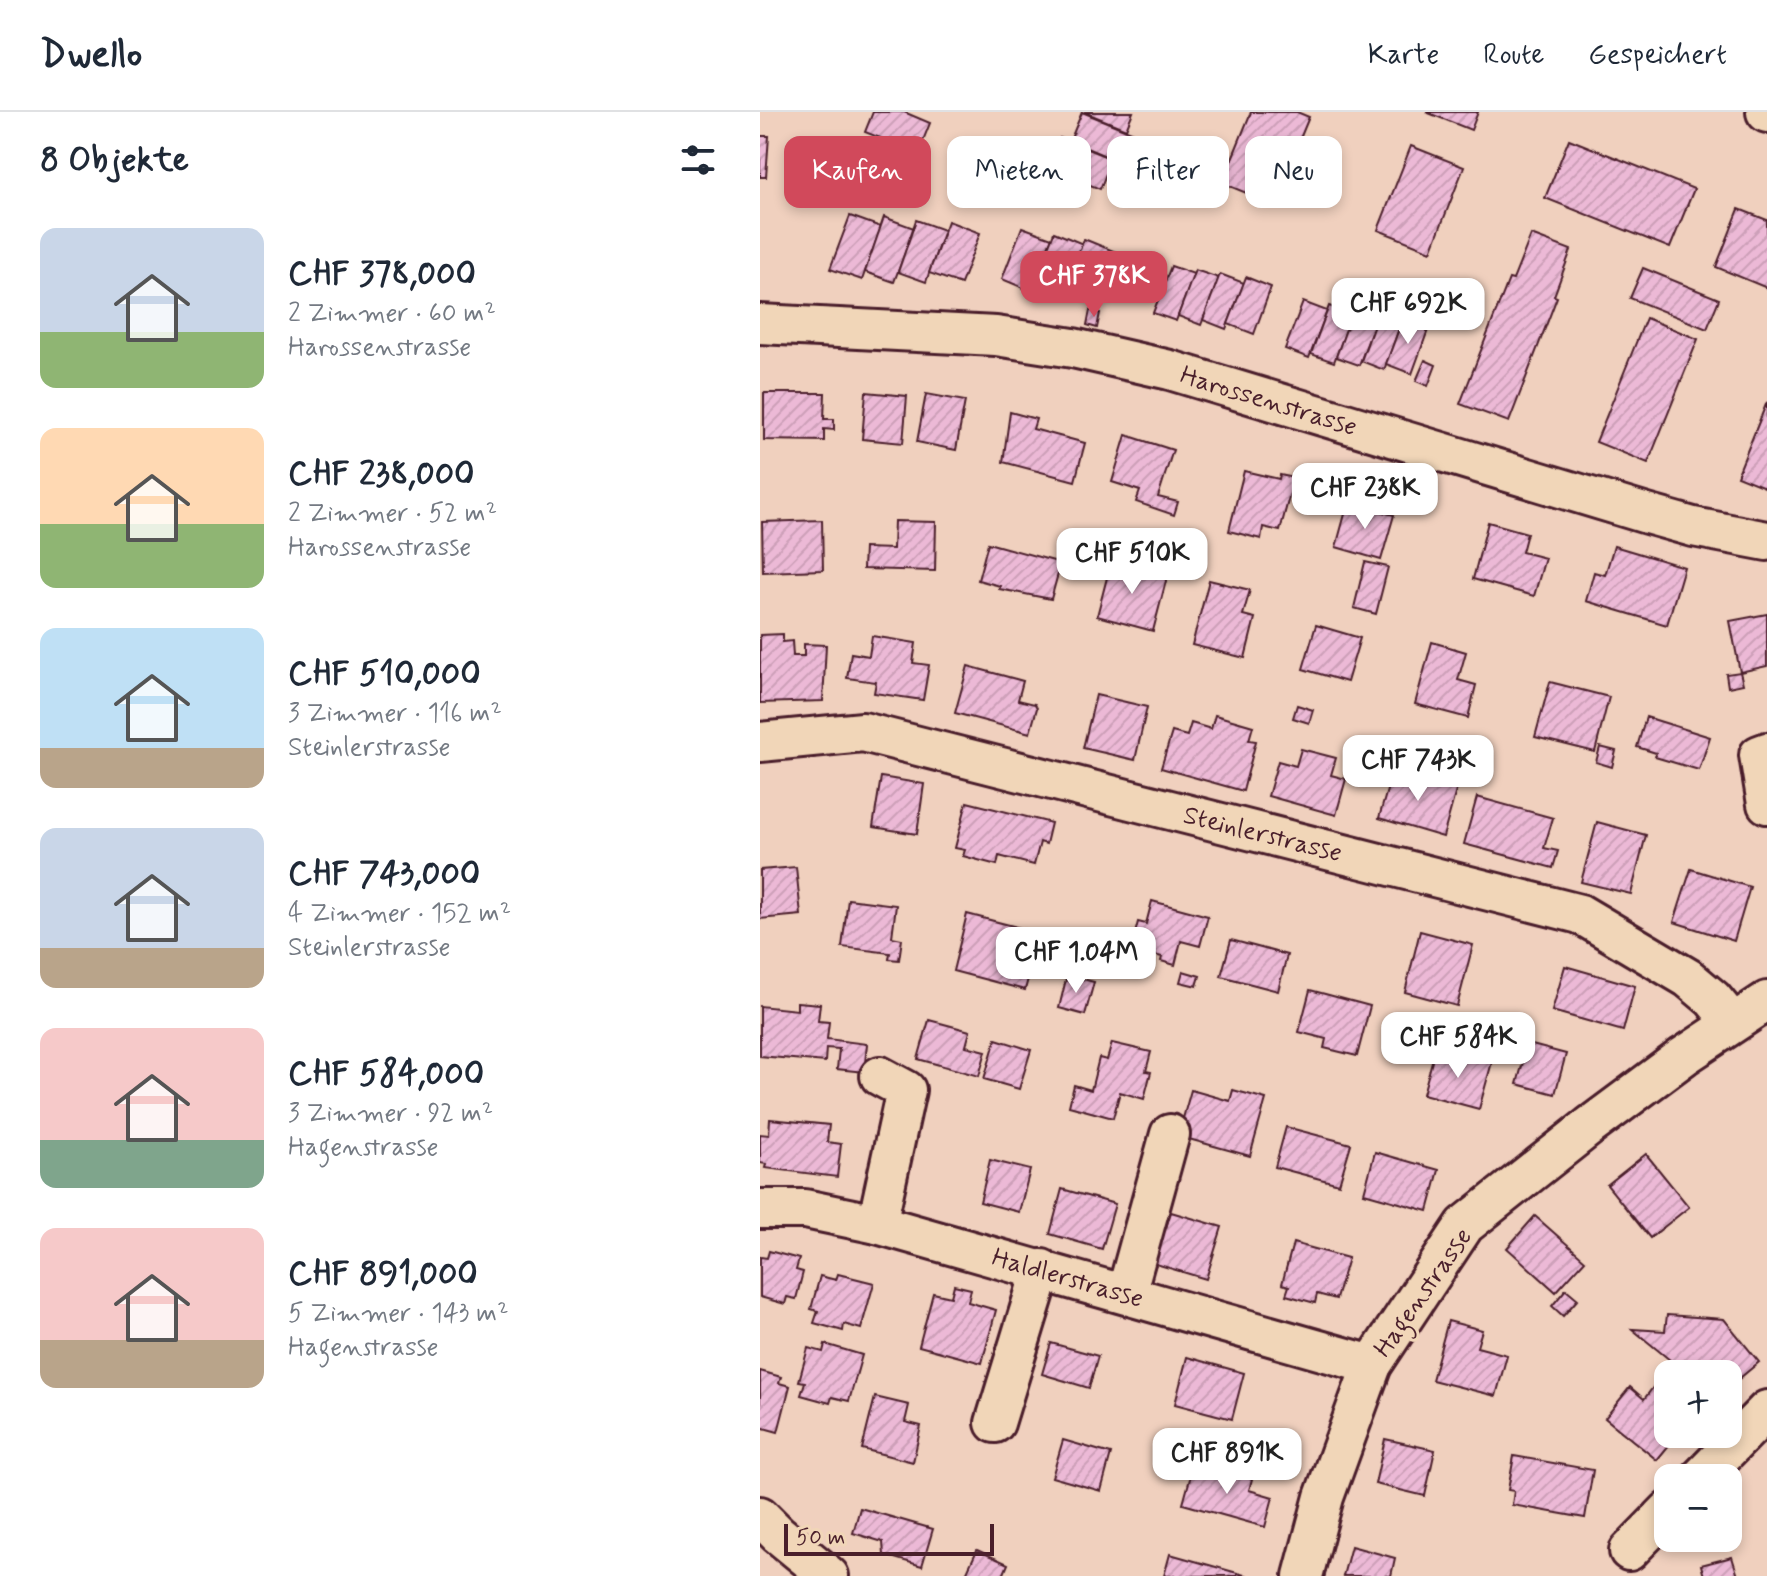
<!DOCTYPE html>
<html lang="de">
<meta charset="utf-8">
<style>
:root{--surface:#fff;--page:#f2f2f3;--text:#1f2937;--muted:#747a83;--line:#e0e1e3;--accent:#d1495b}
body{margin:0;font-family:Mynerve,sans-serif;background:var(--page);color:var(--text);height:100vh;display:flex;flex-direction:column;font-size:30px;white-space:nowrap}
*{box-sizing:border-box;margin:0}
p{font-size:26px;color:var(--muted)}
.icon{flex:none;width:44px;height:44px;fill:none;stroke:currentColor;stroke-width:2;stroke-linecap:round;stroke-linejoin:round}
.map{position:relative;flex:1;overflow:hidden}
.drawer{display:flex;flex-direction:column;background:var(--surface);width:760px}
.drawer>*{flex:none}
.hud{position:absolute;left:24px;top:24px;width:760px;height:72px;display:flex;gap:16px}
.controls{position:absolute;left:894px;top:1248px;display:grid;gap:16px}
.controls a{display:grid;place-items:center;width:88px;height:88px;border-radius:16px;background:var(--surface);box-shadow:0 4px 12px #0003;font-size:40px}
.scale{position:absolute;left:24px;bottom:20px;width:210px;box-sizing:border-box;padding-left:8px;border:4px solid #4a1f2b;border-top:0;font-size:22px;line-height:28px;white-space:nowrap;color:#4a1f2b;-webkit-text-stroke:6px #f1d6b8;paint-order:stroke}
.price{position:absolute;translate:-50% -68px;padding:0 18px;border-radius:16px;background:#fff;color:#222;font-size:26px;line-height:52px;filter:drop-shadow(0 2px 4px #0008)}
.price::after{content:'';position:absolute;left:50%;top:48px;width:24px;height:18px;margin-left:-12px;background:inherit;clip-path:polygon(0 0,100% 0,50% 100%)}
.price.current{background:var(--accent);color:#fff}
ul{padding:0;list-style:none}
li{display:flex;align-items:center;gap:24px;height:200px;padding:0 40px}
li span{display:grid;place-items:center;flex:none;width:224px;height:160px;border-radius:16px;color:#555}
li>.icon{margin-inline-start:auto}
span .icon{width:96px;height:96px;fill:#fffc;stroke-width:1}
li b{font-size:34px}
h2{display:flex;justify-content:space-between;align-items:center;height:96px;padding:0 40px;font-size:34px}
.tag{padding:0 28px;border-radius:16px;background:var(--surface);box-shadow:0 4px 12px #0003;font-size:28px;line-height:72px}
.tag.current{background:var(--accent);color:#fff}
header{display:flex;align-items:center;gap:48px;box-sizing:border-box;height:112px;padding:0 40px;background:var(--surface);border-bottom:2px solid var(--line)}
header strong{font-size:38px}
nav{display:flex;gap:44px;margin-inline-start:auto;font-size:28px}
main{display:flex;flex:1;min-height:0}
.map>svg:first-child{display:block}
.building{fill:url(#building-hatch);stroke:#4a1f2b;stroke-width:2}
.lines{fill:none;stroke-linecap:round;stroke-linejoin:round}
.minor-casing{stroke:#4a1f2b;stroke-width:44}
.minor{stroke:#f1d6b8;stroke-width:38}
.labels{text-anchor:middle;stroke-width:6;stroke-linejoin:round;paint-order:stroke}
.street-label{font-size:26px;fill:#4a1f2b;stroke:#f1d6b8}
</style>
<header>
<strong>Dwello</strong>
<nav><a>Karte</a><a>Route</a><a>Gespeichert</a></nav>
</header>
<main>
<section class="drawer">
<h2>8 Objekte<svg class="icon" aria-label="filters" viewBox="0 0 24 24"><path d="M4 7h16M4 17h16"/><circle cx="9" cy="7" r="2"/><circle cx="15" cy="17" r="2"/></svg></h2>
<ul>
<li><span style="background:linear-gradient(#c9d6e8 65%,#8fb573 0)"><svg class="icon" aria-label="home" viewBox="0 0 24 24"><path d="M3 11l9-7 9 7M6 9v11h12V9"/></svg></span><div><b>CHF 378,000</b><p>2 Zimmer · 60 m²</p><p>Harossenstrasse</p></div></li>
<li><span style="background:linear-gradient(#ffd9b3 60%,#8fb573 0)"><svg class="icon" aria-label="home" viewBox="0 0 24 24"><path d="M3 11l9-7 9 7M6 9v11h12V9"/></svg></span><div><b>CHF 238,000</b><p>2 Zimmer · 52 m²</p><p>Harossenstrasse</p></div></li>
<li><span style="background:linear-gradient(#bfe0f5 75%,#b9a48a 0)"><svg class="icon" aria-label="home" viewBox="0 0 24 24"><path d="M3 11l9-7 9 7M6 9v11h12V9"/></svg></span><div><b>CHF 510,000</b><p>3 Zimmer · 116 m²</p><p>Steinlerstrasse</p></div></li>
<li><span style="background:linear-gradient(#c9d6e8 75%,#b9a48a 0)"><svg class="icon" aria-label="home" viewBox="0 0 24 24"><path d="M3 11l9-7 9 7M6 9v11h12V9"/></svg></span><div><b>CHF 743,000</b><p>4 Zimmer · 152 m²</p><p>Steinlerstrasse</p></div></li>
<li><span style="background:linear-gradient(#f6c9c9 70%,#7fa58c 0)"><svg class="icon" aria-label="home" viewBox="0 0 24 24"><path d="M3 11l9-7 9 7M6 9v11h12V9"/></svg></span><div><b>CHF 584,000</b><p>3 Zimmer · 92 m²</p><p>Hagenstrasse</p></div></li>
<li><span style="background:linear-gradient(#f6c9c9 70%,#b9a48a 0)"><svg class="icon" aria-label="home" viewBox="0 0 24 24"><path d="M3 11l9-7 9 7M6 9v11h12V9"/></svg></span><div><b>CHF 891,000</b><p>5 Zimmer · 143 m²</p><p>Hagenstrasse</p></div></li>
</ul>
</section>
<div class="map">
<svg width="1007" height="1464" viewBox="0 0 1007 1464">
<defs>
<pattern id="building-hatch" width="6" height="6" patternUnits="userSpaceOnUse" patternTransform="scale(2)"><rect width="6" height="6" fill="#ecb9d6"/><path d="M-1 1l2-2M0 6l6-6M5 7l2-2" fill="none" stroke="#cc9fb8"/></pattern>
</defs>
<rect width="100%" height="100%" fill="#f0d0be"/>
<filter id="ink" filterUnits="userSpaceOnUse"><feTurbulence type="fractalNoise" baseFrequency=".0125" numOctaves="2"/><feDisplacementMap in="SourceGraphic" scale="16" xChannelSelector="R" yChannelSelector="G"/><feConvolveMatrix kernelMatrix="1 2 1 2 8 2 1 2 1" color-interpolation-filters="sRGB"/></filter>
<g filter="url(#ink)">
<g class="building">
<path d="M113 0H144L170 11 158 41 105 20Z"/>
<path d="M322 0 374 21 362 51 310 29Z"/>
<path d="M324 0H373L366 17Z"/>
<path d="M491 0H537L549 5 513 92 462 71Z"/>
<path d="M666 0H718L711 18Z"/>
<path d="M0 24H9L6 65H0Z"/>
<path d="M300 26 352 47 340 77 288 56Z"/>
<path d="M809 27 934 77 910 136 785 86Z"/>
<path d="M651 34 704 55 671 139 618 118Z"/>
<path d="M979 97 1007 108V176L956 155Z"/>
<path d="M90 104 121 115 102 168 70 157Z"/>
<path d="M124 105 154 116 134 170 105 160Z"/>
<path d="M156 108 184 118 166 170 138 160Z"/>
<path d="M188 109 220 121 201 172 169 161Z"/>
<path d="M262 115 292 126 271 179 242 167Z"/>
<path d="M294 120 323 132 302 183 274 172Z"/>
<path d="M771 123 811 138 794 184 797 185 749 310 700 292 749 167 753 168Z"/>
<path d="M324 127 356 140 336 191 304 178Z"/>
<path d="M411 154 434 162 416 209 393 201Z"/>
<path d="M883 156 959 187 947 217 870 186Z"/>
<path d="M435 158 459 166 441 213 418 204Z"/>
<path d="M460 162 484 171 466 217 443 208Z"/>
<path d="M486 165 511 175 494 222 468 212Z"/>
<path d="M543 190 567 199 549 246 525 237Z"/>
<path d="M569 194 592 202 574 250 551 242Z"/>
<path d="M330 198 340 201 337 216 327 213Z"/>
<path d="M593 198 616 207 599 253 576 245Z"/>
<path d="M618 202 641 211 624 258 601 249Z"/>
<path d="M643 206 669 215 652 262 626 252Z"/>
<path d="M886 206 938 227 888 351 836 330Z"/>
<path d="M665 248 676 253 668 274 656 269Z"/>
<path d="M106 280 147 284 143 331 102 327Z"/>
<path d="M4 281H65L64 307H74V318L64 317V329L4 328Z"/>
<path d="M166 282 205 289 196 338 157 330Z"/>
<path d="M1007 290V376L977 364Z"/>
<path d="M250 300 276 307 273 317 325 331 315 369 243 350Z"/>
<path d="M366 323 413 338 398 385 418 390 414 403 376 390 380 379 352 370Z"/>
<path d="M484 359 519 367 520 363 534 366 520 419 503 415 501 427 469 419Z"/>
<path d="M588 391 634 403 621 448 576 435Z"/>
<path d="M62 408 63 458 3 460 2 410Z"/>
<path d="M134 409 176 410 175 459 103 457 104 436 133 437Z"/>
<path d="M728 410 767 421 762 440 785 446 774 484 713 467Z"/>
<path d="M228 431 301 451 291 487 239 477 240 474 218 468Z"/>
<path d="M854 434 924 455 907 513 826 489 834 460 845 463Z"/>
<path d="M351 450 407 465 393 519 337 504Z"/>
<path d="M605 450 628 455 616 502 594 496Z"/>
<path d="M449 468 490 478 483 503 495 506 485 546 432 533Z"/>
<path d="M1007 502V554L980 560 970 509Z"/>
<path d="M556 513 600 526 587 570 543 557Z"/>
<path d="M23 522V530L32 529 33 544H44V532L66 533 63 589 0 591V523Z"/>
<path d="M112 524 156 531 153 551 169 553 163 588 114 581 116 570 87 566 91 541 109 544Z"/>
<path d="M672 530 706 540 698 568 716 573 708 606 655 592Z"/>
<path d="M208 554 263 569 258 588 275 592 277 596 270 621 195 601Z"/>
<path d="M980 560 983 572 968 575 966 562Z"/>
<path d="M790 570 849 585 835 640 775 625Z"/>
<path d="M336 583 387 595 375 648 323 636Z"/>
<path d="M537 593 553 598 549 611 533 606Z"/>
<path d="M455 603 493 614 489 628 496 629 483 679 401 656 412 620 427 624 431 611 451 617Z"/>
<path d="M886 605 950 625 939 658 895 645 896 641 877 635Z"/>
<path d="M696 629 712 633 707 649 691 644Z"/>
<path d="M840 635 856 639 852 655 836 650Z"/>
<path d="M541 637 576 646 571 663 586 667 576 703 508 684 518 649 536 654Z"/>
<path d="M633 657 697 675 683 725 619 706Z"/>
<path d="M121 665 164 672 157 722 113 715Z"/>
<path d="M717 685 793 706 784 736 798 739 793 756 704 732Z"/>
<path d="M207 690 291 711 286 732 280 730 274 753 239 744 237 753 203 744 205 738 195 736Z"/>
<path d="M837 710 886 723 871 782 821 770Z"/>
<path d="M36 755 41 803 0 807V758Z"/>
<path d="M931 757 990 775 974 829 914 810Z"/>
<path d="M88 787 136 793 132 825 142 827 139 848 129 847 130 841 82 835Z"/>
<path d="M392 789 448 804 440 834 421 829 415 853 401 849 402 845 371 837 378 810 386 812Z"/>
<path d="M207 802 280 821 265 878 193 859Z"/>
<path d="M660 819 713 833 697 894 645 880Z"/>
<path d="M471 828 527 843 518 879 461 864Z"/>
<path d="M805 854 875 874 863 919 792 899Z"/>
<path d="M423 859 440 864 437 874 420 870Z"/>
<path d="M307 863 334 870 325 903 299 896Z"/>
<path d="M550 878 610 894 597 944 564 936 566 927 539 920Z"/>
<path d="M37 890 60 892 58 909 69 910 67 927 107 932 104 960 77 957 79 937 66 936 65 950 0 944V894L37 898Z"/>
<path d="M169 908 210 919 206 934 226 939 219 964 158 947Z"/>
<path d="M236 927 271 938 259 977 224 967Z"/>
<path d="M352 931 391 940 386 959 391 960 384 987 360 980 353 1006 309 994 314 973 331 978 339 946 347 948Z"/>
<path d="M768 932 806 942 795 982 757 972Z"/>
<path d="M674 942 698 949 700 942 732 950 719 997 663 982Z"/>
<path d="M431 978 470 989 473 978 506 987 490 1044 418 1024Z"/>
<path d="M10 1007 69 1013 67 1030 81 1032 77 1065 5 1056 6 1052 0 1051V1022L9 1023Z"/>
<path d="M526 1015 591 1032 579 1072 515 1055Z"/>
<path d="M615 1040 679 1058 668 1099 604 1081Z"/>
<path d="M886 1042 929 1095 890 1126 847 1073Z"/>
<path d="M230 1048 270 1058 259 1100 220 1090Z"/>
<path d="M302 1077 355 1092 342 1137 290 1122Z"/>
<path d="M411 1100 462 1115 446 1167 396 1152 393 1160 381 1156 394 1112 406 1116Z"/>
<path d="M775 1104 825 1148 796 1180 747 1136Z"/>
<path d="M533 1131 588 1146 576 1187 557 1182 555 1191 526 1183 529 1174 522 1172Z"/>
<path d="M9 1139 39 1147 36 1158 43 1160 36 1187 27 1185 25 1192 0 1185V1145L7 1146Z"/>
<path d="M78 1162 114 1171 101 1217 84 1212 83 1219 54 1211 58 1199 51 1197 60 1164 76 1168Z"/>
<path d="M194 1173 211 1177 208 1190 236 1198 222 1251 159 1234 173 1181 191 1185Z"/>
<path d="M806 1177 818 1187 803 1204 792 1194Z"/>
<path d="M907 1203 964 1207 999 1250 968 1276V1262H927L872 1217 905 1219Z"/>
<path d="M688 1209 722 1218 717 1235 747 1243 736 1284 672 1268Z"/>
<path d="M291 1231 338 1244 329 1276 282 1262Z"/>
<path d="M65 1232 102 1243 89 1289 72 1285 70 1291 41 1283 45 1270 39 1269 48 1236 63 1240Z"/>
<path d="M427 1245 484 1261 472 1307 415 1292Z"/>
<path d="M0 1259 21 1265 19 1271 30 1274 18 1320 0 1315Z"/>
<path d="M898 1269 908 1277V1322H918L897 1348 845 1306 870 1275 884 1287Z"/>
<path d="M115 1285 149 1293 145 1310 161 1314 153 1350 102 1337Z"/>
<path d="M625 1327 675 1338 665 1384 615 1372Z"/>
<path d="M303 1328 351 1342 341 1379 292 1365Z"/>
<path d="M754 1344 833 1358 825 1406 752 1393 754 1379 748 1378Z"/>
<path d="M434 1352 492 1367 489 1378 513 1385 505 1415 423 1392Z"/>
<path d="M100 1396 173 1417 162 1454 124 1443 123 1430 93 1421Z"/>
<path d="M591 1434 635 1446 631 1464H583Z"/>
<path d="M217 1438 248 1452 243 1464H205Z"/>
<path d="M410 1442 488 1464H404Z"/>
<path d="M972 1445 978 1464H944L941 1453Z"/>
</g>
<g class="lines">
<g class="minor-casing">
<g id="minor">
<path d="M1006 0 1007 1"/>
<path d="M0 212 236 224 313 236 410 258 887 402 933 415 1007 429"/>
<path d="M0 630 103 620 820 802 928 866 953 887 972 910"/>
<path d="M1007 640 999 643 1007 692"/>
<path d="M0 1097H45L117 1112 612 1253"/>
<path d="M117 1112 146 978 120 964"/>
<path d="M366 1182 410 1022"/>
<path d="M235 1311 282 1157"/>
<path d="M940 1366 1007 1298"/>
<path d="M0 1404 18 1422 69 1464"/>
<path d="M869 1439 908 1399"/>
<path d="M543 1464 564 1385 612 1253 705 1113 830 1014 924 944 1007 889"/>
</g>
</g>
<use href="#minor" class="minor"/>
</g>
</g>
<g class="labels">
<g class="street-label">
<text transform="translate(509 288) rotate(17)" y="9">Harossenstrasse</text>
<text transform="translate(503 721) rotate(14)" y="9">Steinlerstrasse</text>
<text transform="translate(308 1165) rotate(16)" y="9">Haldlerstrasse</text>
<text transform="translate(662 1180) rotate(-55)" y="9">Hagenstrasse</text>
</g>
</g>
</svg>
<div class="controls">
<a>+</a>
<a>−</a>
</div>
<div class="scale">50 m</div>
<b class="price current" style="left:334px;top:207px">CHF 378K</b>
<b class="price" style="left:648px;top:234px">CHF 692K</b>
<b class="price" style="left:605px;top:419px">CHF 238K</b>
<b class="price" style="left:372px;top:484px">CHF 510K</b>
<b class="price" style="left:658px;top:691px">CHF 743K</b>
<b class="price" style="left:316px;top:883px">CHF 1.04M</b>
<b class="price" style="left:698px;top:968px">CHF 584K</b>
<b class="price" style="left:467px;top:1384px">CHF 891K</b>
<div class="hud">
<a class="tag current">Kaufen</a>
<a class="tag">Mieten</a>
<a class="tag">Filter</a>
<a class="tag">Neu</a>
</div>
</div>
</main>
